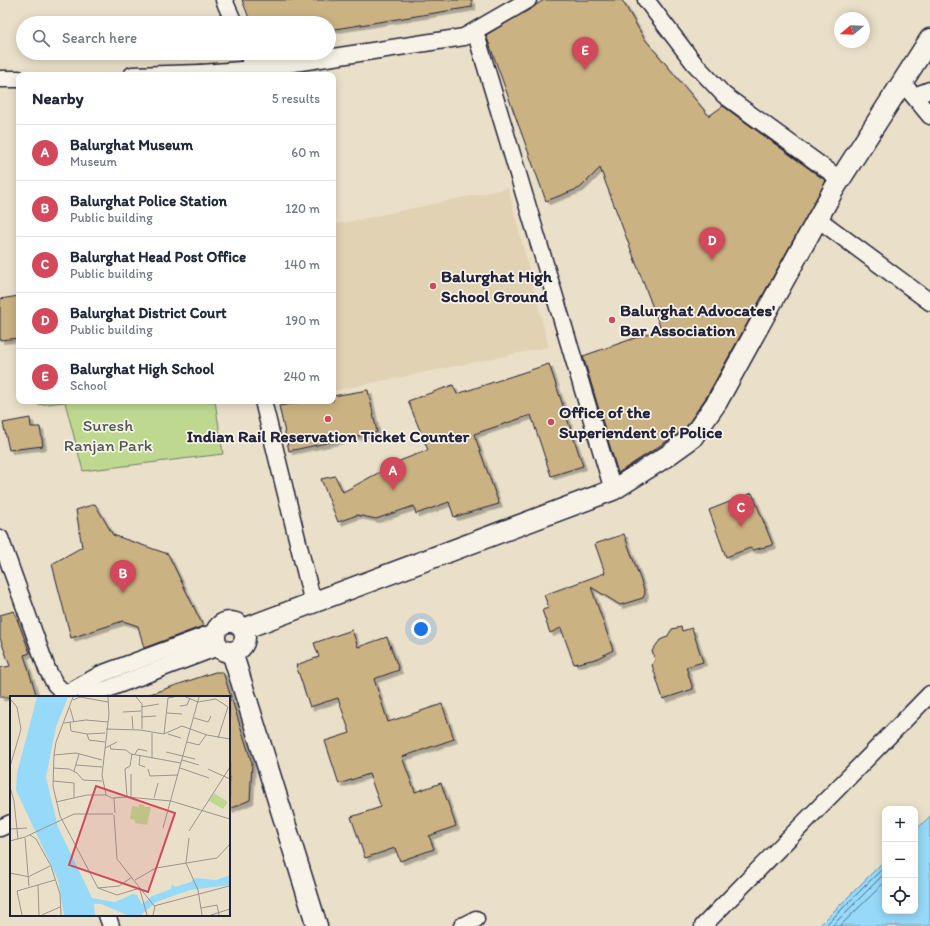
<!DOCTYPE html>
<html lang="en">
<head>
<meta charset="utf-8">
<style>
	body { margin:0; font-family:Itim,sans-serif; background:#f2f2f3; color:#1f2937 }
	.controls { position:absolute; right:12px; bottom:12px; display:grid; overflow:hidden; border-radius:8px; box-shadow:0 2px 10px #0003 }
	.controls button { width:36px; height:36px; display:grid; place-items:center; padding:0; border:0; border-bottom:1px solid #e0e1e3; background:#fff; color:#1f2937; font:20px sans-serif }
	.compass { position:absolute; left:834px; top:12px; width:36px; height:36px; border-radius:50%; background:#fff; box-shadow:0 2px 10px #0003; rotate:251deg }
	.you { position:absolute; left:421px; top:629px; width:14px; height:14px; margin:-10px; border:3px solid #fff; border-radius:50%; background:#1a73e8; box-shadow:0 0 0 6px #1a73e833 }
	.badge { display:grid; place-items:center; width:26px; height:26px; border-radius:50%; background:#d1495b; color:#fff; font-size:13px; font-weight:700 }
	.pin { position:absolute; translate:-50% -33px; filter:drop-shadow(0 1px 2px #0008) }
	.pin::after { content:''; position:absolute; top:21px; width:14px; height:12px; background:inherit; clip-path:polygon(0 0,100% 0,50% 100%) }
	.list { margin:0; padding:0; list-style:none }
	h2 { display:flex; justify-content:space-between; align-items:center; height:52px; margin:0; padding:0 16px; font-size:17px }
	h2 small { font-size:13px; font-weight:400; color:#747a83 }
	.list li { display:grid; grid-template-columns:26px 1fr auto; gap:12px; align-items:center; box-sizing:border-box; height:56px; padding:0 16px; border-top:1px solid #e0e1e3 }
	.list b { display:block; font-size:15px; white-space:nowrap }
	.list p { margin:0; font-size:13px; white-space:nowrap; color:#747a83 }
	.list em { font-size:13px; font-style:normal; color:#747a83 }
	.icon { flex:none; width:22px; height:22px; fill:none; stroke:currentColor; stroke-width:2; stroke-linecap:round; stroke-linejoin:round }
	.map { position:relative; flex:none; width:930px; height:926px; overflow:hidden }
	.search { position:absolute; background:#fff; box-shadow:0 2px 10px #0003; left:16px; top:16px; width:320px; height:44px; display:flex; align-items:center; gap:10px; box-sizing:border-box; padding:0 14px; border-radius:22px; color:#747a83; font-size:15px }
	.panel { position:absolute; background:#fff; box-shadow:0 2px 10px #0003; left:16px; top:72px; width:320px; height:332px; border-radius:8px }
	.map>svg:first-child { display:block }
	.built { fill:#e1d2b4 }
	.green { fill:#bed890; stroke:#707d66 }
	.water { fill:#96d9f8; stroke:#6890ac }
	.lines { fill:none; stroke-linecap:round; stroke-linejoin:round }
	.shore { stroke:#506b87; stroke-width:1 }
	.building { fill:#cbb282; stroke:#22223b; filter:url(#shadow) }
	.minor-casing { stroke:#22223b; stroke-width:19 }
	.major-casing { stroke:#22223b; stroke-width:23 }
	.minor { stroke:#f7f3e8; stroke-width:16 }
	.major { stroke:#f7f3e8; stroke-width:20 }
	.poi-dot { fill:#d1495b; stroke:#f7f3e8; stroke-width:1.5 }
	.labels { text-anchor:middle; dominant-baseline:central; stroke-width:3.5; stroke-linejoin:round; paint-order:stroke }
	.poi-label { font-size:17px; font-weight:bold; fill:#22223b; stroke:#f7f3e8; text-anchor:start }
	.park-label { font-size:17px; fill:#515954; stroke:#f7f3e8 }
	.inset-road { fill:none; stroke:#9a9490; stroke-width:1 }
	.view { fill:#d1495b; fill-opacity:0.15; stroke:#d1495b; stroke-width:2 }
	.inset-edge { fill:none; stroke:#22223b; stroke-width:2 }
</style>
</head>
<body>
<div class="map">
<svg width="930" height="926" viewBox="0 0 930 926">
	<defs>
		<filter id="shadow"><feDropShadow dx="3.5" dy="3.5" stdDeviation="0" flood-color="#0004"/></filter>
	</defs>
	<rect width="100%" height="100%" fill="#eae0c9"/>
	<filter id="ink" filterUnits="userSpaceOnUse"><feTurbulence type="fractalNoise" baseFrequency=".025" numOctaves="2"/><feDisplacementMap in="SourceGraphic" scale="8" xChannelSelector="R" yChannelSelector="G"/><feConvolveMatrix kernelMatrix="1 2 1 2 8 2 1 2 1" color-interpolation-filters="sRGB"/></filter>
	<g filter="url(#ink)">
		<polygon class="built" points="508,188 549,347 333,391 333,225"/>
		<polygon class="green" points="37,401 215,401 223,454 83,471 65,402 38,405"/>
		<polygon class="water" points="930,816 930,926 819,926 885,860 885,911 915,911 915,831"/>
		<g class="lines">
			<g class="shore">
				<polyline points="825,926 885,866"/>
				<polyline points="832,926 885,873"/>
				<polyline points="840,926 885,882"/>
			</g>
		</g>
		<g class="building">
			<polygon points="242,0 472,0 472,7 329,30 329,23 251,23"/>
			<polygon points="544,0 622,0 644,38 709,116 723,106 826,181 707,396 684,430 618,473 583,356 661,329 600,168 580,188 546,201 486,35"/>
			<polygon points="19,296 19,338 0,340 0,299"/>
			<polygon points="549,364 583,466 551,476 531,415 474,434 499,504 454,517 449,502 416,514 414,506 376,519 357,515 338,522 321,479 335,476 343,492 402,460 428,450 408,401 453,385 457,394"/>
			<polygon points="368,390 377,432 289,451 279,406 307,401 333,401 333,396"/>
			<polygon points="30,418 31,427 40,427 43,446 9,450 3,423"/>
			<polygon points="752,493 773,545 753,550 750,548 726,557 709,510"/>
			<polygon points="95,504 113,535 168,554 203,626 144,648 138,626 123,621 71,638 52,564 82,547 76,510"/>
			<polygon points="624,534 642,584 645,593 643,598 620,605 591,587 613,650 596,659 574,664 561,628 550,633 542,610 549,608 544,595 605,573 595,544"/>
			<polygon points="14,611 30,653 24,655 37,697 0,697 0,668 10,666 0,638 0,615"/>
			<polygon points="681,627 682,631 692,628 703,662 686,667 693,689 663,699 652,665 655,660 652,651 660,640 667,637 672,629"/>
			<polygon points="352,630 358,647 387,637 399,670 374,679 388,722 442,704 454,739 402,757 415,792 441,783 456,826 429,836 434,849 400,861 395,848 365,858 351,817 381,807 369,774 339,784 325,741 350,733 338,698 310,707 296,665 319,657 314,643"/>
			<polygon points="215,672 223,672 231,697 147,697 147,695"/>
			<polygon points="229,700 232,700 252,763 250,800 229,809"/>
		</g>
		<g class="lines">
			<g class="minor-casing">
				<g id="minor">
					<polyline points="224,0 234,23"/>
					<polyline points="646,0 694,63 724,95 841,180"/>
					<polyline points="475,31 613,490"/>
					<polyline points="247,53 255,69"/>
					<polyline points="132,75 201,73"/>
					<polyline points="202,75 201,73 255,69 464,37 528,0"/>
					<polyline points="0,79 19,79"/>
					<polyline points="902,82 930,116"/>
					<polyline points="914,96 930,90"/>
					<polyline points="818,219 930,302"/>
					<polyline points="263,401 313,603"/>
					<polyline points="0,538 47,669 55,684 68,697"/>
					<polyline points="66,694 101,674 215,632"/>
					<polyline points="86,697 218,647"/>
					<polyline points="0,828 11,823"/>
					<polyline points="107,915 111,926"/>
					<polyline points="462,926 476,919"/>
					<polyline points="703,926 930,694"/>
				</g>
			</g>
			<g class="major-casing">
				<g id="major">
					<circle cx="230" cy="637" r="15"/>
					<polyline points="243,629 613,490 667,456 692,438 717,402 834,189 930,39"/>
					<polyline points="232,652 317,926"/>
				</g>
			</g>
			<use href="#minor" class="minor"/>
			<use href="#major" class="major"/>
		</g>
	</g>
	<g class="poi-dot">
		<circle cx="433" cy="286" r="4"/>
		<circle cx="612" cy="320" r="4"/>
		<circle cx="328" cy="419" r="4"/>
		<circle cx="551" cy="422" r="4"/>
	</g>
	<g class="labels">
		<g class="poi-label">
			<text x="441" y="276">Balurghat High<tspan x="441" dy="20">School Ground</tspan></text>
			<text x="620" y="310">Balurghat Advocates'<tspan x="620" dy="20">Bar Association</tspan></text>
			<text x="559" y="412">Office of the<tspan x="559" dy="20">Superiendent of Police</tspan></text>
			<text x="328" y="436" text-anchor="middle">Indian Rail Reservation Ticket Counter</text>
		</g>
		<g class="park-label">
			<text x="108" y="425">Suresh<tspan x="108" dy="20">Ranjan Park</tspan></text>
		</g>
	</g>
	<g transform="translate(10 696)">
		<rect width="220" height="220" fill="#eae0c9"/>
		<path d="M204,97L218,106L213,113L199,105ZM129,108L134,109V111H141L137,129L125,127V124L120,123L122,110L129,111Z" fill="#bed890"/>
		<path d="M27,1H58L46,31L36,81L48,131L82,202L105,206L123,198L127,199L132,208L142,200L161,193L162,188L165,191L181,186L185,182L206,184L220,179V189L180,194L146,206L131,219H117L91,208H84L85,219H54L48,184L6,94L7,77Z" fill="#96d9f8"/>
		<path class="inset-road" d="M63,1L46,46L44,59L43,90L50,120L88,192L107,199L130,192M98,1L99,18L92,79L96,99L102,102L117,101L161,105L220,123M126,1L132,8V33M176,1L188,6L206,3L218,11L208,42M63,4L70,1L98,6M170,10L177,9L180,2M131,11L149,8M60,12L64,26M113,16L131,15M157,17L172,18M122,20L123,33M131,21L146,20M184,22L198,26L201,20M60,26L61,35L77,38L79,44L95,46M54,27L76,24L98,26M96,33L130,34L154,38L172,30L197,39L220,43M77,38L95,37M154,38L158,2L164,1M158,38L171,42M177,46L189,49L196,39M100,50L101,53L116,54L121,58L171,67M95,52L107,46M156,56L185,63M125,58L128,53L137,55M44,59L66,57L92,64M130,59L129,69L135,71M142,62V37M172,64L189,69M66,69L92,71M0,71L11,33L7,11L1,4M43,72L59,73L67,77L73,84L92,85M170,72L199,82M138,73L140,80L168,79M198,73L220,83M64,75L69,58M121,78V101M43,85L64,87V102M0,91L4,105L8,143M117,101L115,73L120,70L122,58M104,102L105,117M144,102L148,87M46,106L77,99H96M104,119L107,163L145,211L143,219M153,132L189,1M0,133L17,132M179,135L220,71M20,139L26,143L41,170L50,198L51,219M15,142L19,190M179,142L176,167L188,194L192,219M0,145L15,141L64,118H103M0,177L20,181M20,180L40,170M125,184L146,172L207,162L220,148M28,189L29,219M88,192L109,190L122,181M130,194L137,219M144,210L219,190M191,212L207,209L209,219M12,219L7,195L45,184M32,219L50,211M201,219L220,213"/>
		<path class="view" d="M86,90L165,117L138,196L59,169Z"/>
		<rect width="220" height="220" class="inset-edge"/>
	</g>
</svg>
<div class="controls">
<button>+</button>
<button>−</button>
<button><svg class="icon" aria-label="locate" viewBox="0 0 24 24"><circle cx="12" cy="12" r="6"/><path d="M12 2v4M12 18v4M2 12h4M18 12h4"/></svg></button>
</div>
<svg class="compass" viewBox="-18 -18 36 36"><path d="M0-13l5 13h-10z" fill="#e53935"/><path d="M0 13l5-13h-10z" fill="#747a83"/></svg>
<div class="you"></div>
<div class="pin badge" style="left:393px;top:490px">A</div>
<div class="pin badge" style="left:123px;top:593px">B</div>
<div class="pin badge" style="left:741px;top:527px">C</div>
<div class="pin badge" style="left:712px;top:260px">D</div>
<div class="pin badge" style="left:585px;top:70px">E</div>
<div class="search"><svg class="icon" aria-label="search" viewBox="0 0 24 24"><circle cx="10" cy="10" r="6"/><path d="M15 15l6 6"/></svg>Search here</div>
<section class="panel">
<h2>Nearby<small>5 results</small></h2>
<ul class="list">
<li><span class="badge">A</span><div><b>Balurghat Museum</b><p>Museum</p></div><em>60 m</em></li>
<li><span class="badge">B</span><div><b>Balurghat Police Station</b><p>Public building</p></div><em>120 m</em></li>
<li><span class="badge">C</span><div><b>Balurghat Head Post Office</b><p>Public building</p></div><em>140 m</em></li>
<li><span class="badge">D</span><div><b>Balurghat District Court</b><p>Public building</p></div><em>190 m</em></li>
<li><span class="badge">E</span><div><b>Balurghat High School</b><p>School</p></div><em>240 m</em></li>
</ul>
</section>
</div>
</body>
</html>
